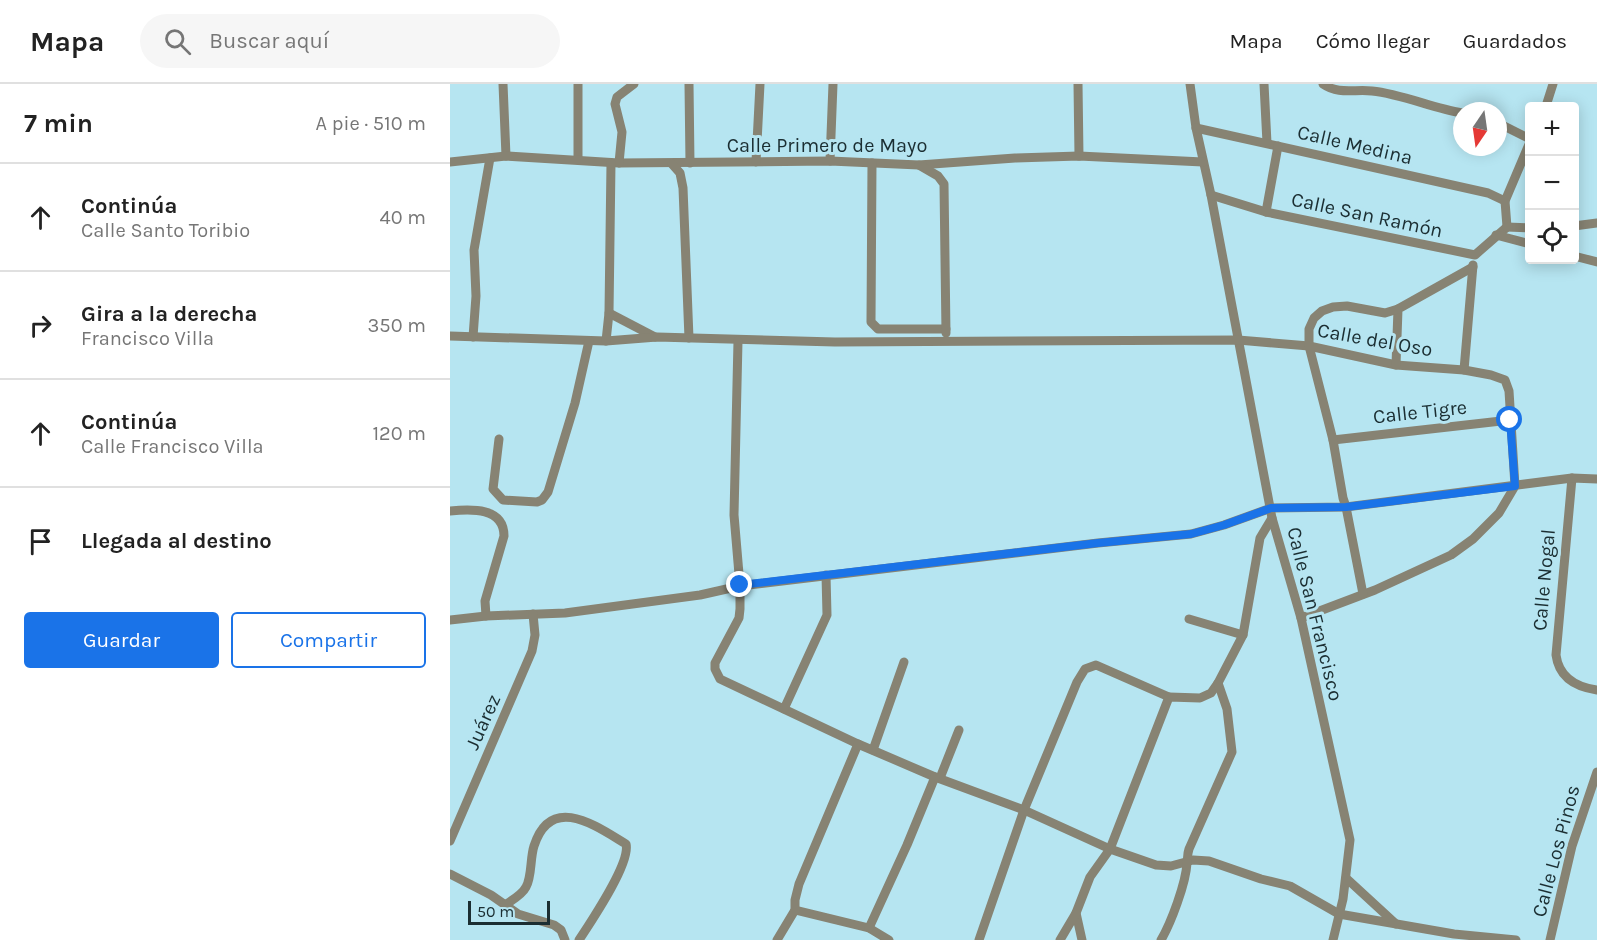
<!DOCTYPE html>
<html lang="es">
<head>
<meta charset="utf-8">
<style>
	body { margin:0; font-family:Karla,sans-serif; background:#f6f6f6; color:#222 }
	.controls { position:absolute; right:18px; top:18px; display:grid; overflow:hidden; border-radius:6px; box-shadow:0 3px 15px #0003 }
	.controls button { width:54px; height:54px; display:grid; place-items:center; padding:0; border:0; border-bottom:2px solid #e0e0e0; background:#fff; color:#222; font:30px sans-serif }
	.compass { position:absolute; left:1003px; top:18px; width:54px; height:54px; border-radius:50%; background:#fff; box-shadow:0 3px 15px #0003; rotate:193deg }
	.scale { position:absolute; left:18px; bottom:15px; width:82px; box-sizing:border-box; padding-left:6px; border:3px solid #1b2e32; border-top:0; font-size:16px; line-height:21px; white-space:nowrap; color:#1b2e32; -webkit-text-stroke:4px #b6e5f1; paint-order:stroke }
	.stop { position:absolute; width:18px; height:18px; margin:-14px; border:4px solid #1a73e8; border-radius:50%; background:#fff }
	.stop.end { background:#1a73e8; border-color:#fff; box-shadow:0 2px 6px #0008 }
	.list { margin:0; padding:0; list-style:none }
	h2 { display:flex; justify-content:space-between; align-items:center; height:78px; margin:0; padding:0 24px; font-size:26px }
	h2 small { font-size:20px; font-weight:400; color:#767676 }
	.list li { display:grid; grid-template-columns:39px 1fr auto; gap:18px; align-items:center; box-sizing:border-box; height:108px; padding:0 24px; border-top:2px solid #e0e0e0 }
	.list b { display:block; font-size:22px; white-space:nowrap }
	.list p { margin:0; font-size:20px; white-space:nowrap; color:#767676 }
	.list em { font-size:20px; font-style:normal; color:#767676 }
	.actions { display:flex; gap:12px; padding:18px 24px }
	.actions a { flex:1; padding:14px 0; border:2px solid #1a73e8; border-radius:6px; text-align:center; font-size:21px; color:#1a73e8 }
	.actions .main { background:#1a73e8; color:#fff }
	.icon { flex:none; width:33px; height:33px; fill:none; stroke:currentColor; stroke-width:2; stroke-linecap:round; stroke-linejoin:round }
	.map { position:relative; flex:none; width:1147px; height:856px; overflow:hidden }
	header { display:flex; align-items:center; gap:36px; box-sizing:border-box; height:84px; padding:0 30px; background:#fff; border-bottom:2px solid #e0e0e0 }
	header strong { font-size:28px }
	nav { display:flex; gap:33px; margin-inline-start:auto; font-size:21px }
	.search { width:420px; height:54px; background:#f6f6f6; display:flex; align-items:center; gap:15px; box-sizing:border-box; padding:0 21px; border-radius:33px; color:#767676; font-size:22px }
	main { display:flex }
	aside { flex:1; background:#fff }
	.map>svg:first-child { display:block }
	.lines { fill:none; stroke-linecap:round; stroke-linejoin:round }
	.street { stroke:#878373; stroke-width:9 }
	.route { stroke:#1a73e8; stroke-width:8 }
	.labels { text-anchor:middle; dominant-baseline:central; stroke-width:6; stroke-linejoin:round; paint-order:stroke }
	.street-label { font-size:20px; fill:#1b2e32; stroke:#b6e5f1 }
</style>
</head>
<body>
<header>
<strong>Mapa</strong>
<div class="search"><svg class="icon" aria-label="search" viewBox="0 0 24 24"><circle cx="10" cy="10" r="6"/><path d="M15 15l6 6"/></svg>Buscar aquí</div>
<nav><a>Mapa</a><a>Cómo llegar</a><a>Guardados</a></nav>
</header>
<main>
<aside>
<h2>7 min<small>A pie · 510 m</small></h2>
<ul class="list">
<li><svg class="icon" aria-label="ahead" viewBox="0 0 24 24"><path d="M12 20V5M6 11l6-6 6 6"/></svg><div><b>Continúa</b><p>Calle Santo Toribio</p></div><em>40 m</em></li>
<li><svg class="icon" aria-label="right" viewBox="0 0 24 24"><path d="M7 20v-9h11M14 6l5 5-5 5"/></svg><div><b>Gira a la derecha</b><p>Francisco Villa</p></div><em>350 m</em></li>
<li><svg class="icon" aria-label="ahead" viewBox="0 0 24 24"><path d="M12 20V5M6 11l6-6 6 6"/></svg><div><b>Continúa</b><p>Calle Francisco Villa</p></div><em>120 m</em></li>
<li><svg class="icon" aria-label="arrive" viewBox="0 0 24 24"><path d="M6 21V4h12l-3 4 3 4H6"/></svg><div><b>Llegada al destino</b></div></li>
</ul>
<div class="actions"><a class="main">Guardar</a><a>Compartir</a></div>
</aside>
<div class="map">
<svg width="1147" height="856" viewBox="0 0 1147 856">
	<rect width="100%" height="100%" fill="#b6e5f1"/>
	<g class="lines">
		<g class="street">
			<polyline points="53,0 56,72"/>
			<polyline points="239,0 240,79"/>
			<polyline points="628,0 629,72"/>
			<polyline points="740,0 746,44 761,111 822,434 851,534 900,756 893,815 883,856"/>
			<polyline points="814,0 817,59"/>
			<path d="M873,0C889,11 904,5 922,7C952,10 982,24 1012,29"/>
			<polyline points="1096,22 1103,0"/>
			<polyline points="1048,39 1080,55"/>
			<polyline points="746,44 1038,109 1055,117"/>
			<polyline points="128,75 128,0"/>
			<polyline points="380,77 383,0"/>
			<polyline points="0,78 56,72 169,79 380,77 469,81 565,74 629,72 753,78"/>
			<polyline points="306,78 310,0"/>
			<polyline points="169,79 172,48 165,20 167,13 184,0"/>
			<polyline points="422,79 421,238 428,245 496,245"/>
			<polyline points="222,80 230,89 233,104 239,254"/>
			<polyline points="469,81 488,92 494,100 496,249"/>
			<polyline points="761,111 816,128 1025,171 1057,143"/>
			<polyline points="816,128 828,62"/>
			<polyline points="1124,142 1147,139"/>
			<polyline points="1057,143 1055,117 1080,58"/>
			<polyline points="1057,143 1080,144"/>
			<polyline points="1046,151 1080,160"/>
			<polyline points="1124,172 1147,178"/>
			<polyline points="159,229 205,253"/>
			<polyline points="0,252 156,257 207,253 385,258 788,256 859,262 946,281 1014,286 1041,291 1055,296 1059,307 1065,402 1049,429 1023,455 1001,471 925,506 851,534"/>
			<polyline points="23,253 26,212 24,166 40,74"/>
			<polyline points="156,257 159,229 161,79"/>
			<polyline points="288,257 284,431 290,502 290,525 289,534 265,579 265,585 270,595 408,660 485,693 574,726 660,765 706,781 721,782 743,776 759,777 811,795 840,802 889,830 1004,850 1066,856"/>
			<polyline points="946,281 948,225 1023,183"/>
			<polyline points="1014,286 1023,181"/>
			<polyline points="49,355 43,405 53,416 87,418 92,416 98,408 125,319 139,257"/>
			<polyline points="883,356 1060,336"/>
			<path d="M1122,394L1106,571C1109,594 1126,603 1147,606"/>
			<path d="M0,427C21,425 54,423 54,452L35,517L36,532"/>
			<polyline points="913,510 896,423 893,414 883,356 859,262 859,245 864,234 872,227 883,223 897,222 935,229 948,225"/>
			<polyline points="739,535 793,551"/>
			<polyline points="0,536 36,532 115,529 250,511 290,502 648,459 741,450 774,441 821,424 896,423 1122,394 1147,395"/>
			<polyline points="334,625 377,531 376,491"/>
			<polyline points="423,666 454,578"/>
			<polyline points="490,694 509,646"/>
			<polyline points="0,757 82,567 85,551 83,530"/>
			<polyline points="0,790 41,811 68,830 104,841 111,846 115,856"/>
			<polyline points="896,794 946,840"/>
			<path d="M55,821C62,816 72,811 76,803C82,793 80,774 84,762C101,709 146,742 176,760C181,779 140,839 129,856"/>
			<polyline points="345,826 419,844 439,856"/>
			<polyline points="626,829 632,856"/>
			<polyline points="419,844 457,761 485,693"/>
			<polyline points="327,856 345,826 345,816 349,800 408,660"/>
			<polyline points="529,856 574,726 627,598 635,585 646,581 719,613"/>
			<polyline points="610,856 626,829 640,793 660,765 719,613 750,614 761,609 768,599 793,551 810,454 822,434"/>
			<path d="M711,856C721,839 736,799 737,779C738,774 737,771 739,765L782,668L777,625L768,599"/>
			<polyline points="1100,856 1122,762 1147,688"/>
		</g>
	</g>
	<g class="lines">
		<polyline class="route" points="290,501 648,459 741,450 774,441 821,424 896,423 1065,402 1060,336"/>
	</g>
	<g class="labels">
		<g class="street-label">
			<text x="377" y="61">Calle Primero de Mayo</text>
			<text transform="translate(905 61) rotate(13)">Calle Medina</text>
			<text transform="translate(917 131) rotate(12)">Calle San Ramón</text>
			<text transform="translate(925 256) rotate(10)">Calle del Oso</text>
			<text transform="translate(970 328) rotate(-6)">Calle Tigre</text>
			<text transform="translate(1094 496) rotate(-85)">Calle Nogal</text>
			<text transform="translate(865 530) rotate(76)">Calle San Francisco</text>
			<text transform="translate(33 638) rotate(-66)">Juárez</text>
			<text transform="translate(1106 767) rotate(-75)">Calle Los Pinos</text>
		</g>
	</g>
</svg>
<div class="controls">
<button>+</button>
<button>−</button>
<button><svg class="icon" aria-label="locate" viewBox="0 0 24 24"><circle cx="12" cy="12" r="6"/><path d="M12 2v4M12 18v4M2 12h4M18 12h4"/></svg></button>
</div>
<svg class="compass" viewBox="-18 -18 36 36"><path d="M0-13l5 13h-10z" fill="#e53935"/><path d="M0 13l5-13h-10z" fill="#767676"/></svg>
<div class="scale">50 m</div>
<div class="stop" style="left:1060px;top:336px"></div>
<div class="stop end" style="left:290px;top:501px"></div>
</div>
</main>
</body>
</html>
